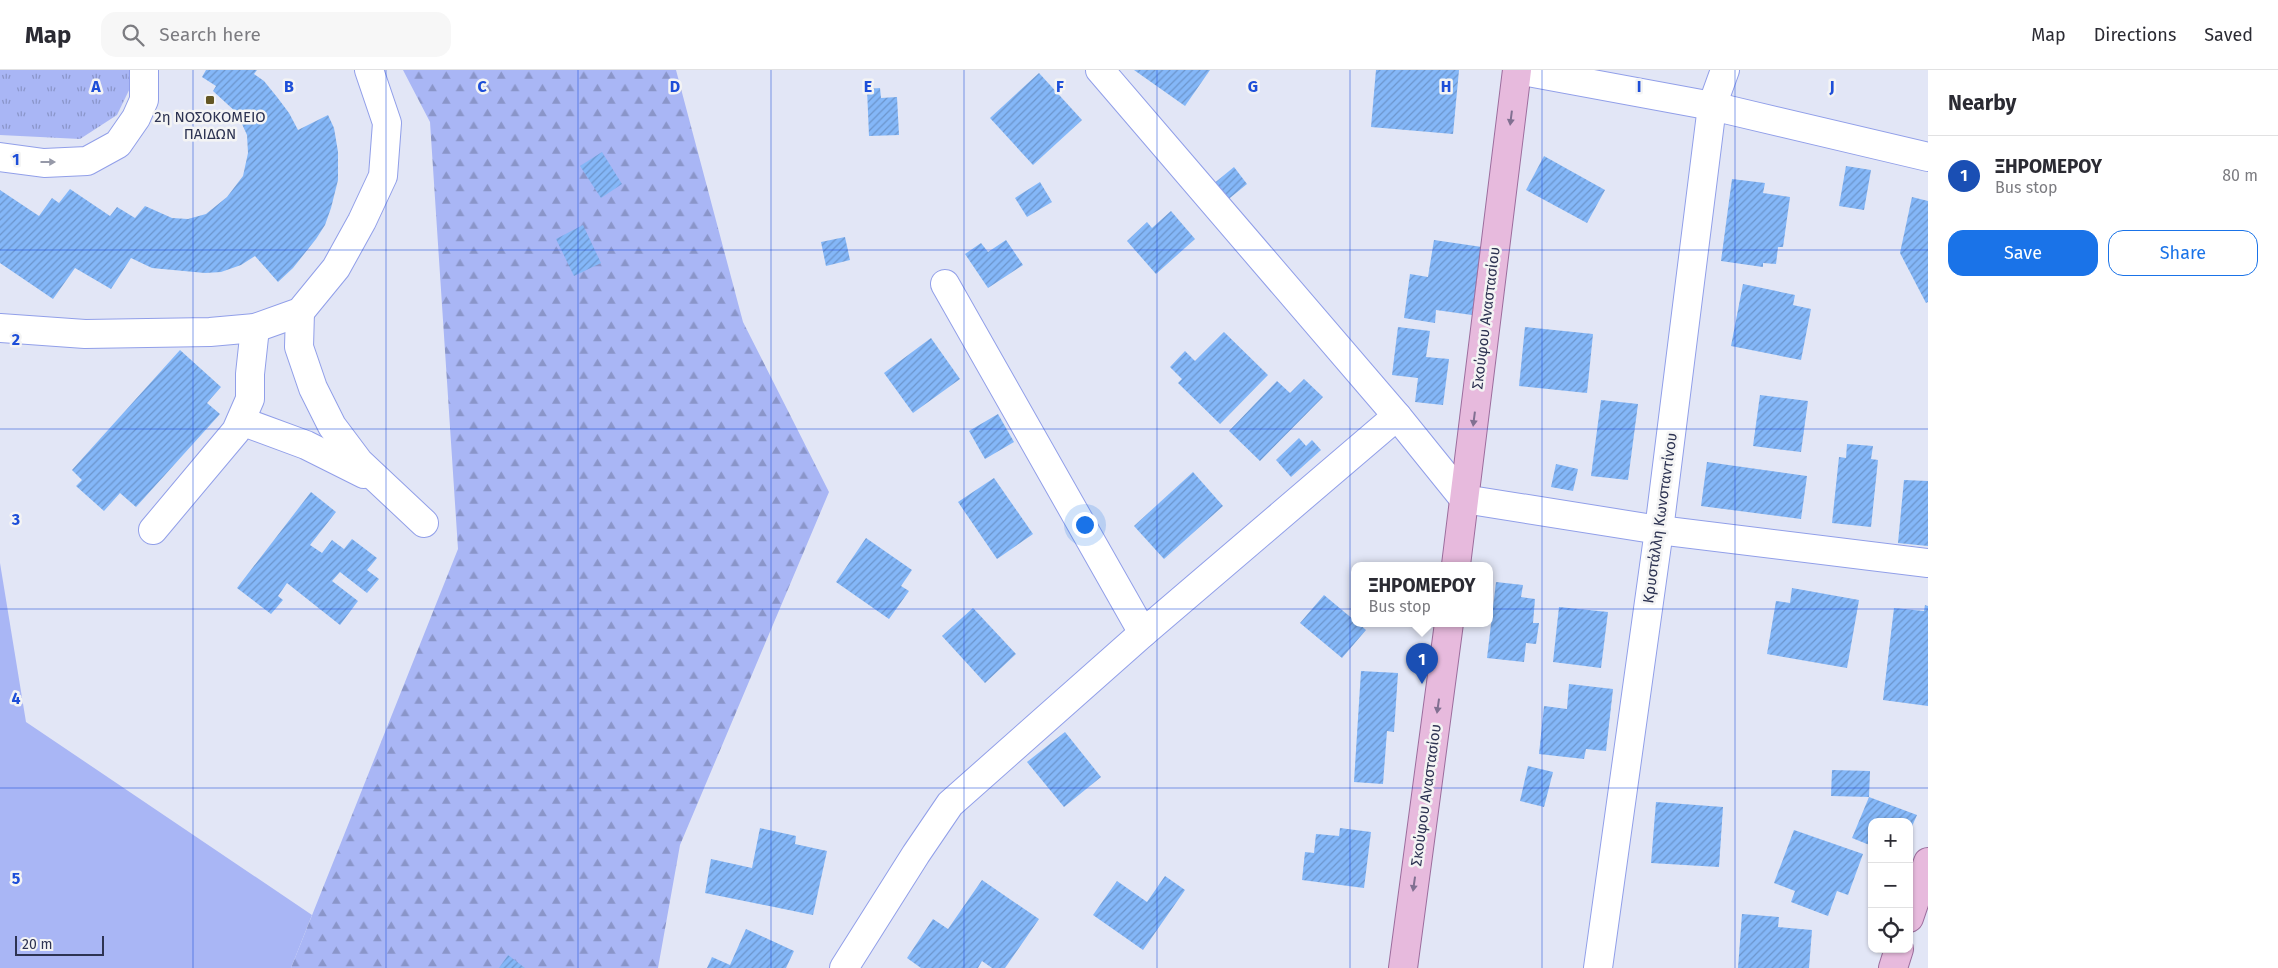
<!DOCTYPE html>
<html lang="en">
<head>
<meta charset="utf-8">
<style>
	body { margin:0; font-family:"Fira Sans",sans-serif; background:#f7f7f7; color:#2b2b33 }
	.controls { position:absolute; right:15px; bottom:15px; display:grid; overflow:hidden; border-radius:10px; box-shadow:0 1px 4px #0004 }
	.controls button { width:45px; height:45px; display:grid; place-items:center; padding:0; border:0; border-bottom:1px solid #e1e1e2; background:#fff; color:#2b2b33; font:25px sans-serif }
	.scale { position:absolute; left:15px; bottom:12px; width:89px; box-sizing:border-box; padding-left:5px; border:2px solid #2d3352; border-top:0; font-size:14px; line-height:18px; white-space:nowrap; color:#2d3352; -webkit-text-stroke:4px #f4f4f4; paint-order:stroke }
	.you { position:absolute; left:1084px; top:454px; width:18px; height:18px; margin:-12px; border:4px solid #fff; border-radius:50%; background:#1a73e8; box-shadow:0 0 0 8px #1a73e833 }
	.badge { display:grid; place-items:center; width:32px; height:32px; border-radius:50%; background:#1a73e8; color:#fff; font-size:16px; font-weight:700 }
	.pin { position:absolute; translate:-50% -41px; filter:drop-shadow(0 1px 2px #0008) }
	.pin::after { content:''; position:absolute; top:26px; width:18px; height:15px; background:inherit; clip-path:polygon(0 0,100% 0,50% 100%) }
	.popup { position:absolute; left:1351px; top:492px; width:142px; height:65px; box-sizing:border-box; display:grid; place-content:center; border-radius:10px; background:#fff; filter:drop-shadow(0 1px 4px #0005); font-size:16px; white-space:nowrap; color:#7c7c81 }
	.popup b { font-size:19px; color:#2b2b33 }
	.popup::after { content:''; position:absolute; left:50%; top:100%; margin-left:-10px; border:10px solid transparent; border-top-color:#fff }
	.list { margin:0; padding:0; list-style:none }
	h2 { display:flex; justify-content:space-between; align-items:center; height:65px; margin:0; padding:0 20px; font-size:21px }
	h2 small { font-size:16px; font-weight:400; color:#7c7c81 }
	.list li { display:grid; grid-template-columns:32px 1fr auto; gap:15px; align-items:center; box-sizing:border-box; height:80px; padding:0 20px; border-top:1px solid #e1e1e2 }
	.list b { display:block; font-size:19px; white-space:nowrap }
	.list p { margin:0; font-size:16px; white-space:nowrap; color:#7c7c81 }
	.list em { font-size:16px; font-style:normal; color:#7c7c81 }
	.actions { display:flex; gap:10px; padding:15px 20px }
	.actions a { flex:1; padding:11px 0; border:1px solid #1a73e8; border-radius:15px; text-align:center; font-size:18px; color:#1a73e8 }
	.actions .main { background:#1a73e8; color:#fff }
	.icon { flex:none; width:28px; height:28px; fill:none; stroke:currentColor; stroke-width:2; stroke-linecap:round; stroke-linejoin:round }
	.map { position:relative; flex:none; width:1928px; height:898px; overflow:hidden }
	header { display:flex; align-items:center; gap:30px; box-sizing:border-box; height:70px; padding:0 25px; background:#fff; border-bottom:1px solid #e1e1e2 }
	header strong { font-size:24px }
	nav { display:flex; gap:28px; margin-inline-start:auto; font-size:18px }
	.search { width:350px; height:45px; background:#f7f7f7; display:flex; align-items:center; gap:12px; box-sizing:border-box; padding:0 18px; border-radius:15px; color:#7c7c81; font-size:19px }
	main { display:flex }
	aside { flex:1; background:#fff }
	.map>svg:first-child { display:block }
	.grass { fill:#a9b6f5 }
	.forest { fill:url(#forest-firs) }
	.park { fill:url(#park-tufts) }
	.building { fill:url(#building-hatch) }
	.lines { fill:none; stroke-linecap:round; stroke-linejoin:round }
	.minor-casing { stroke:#919fe9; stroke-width:30 }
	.major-casing { stroke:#9c6d9d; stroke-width:30 }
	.minor { stroke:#fff; stroke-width:28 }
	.major { stroke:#e7badd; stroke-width:28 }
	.oneway { fill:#817091 }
	.oneway2 { fill:#9699a8 }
	.grid { fill:none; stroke:#1d4ed8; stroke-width:1; stroke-opacity:0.55 }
	.poi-dot { fill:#635623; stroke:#f4f4f4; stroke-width:2 }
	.labels { text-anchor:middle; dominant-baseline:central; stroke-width:5; stroke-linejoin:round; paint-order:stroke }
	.poi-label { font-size:15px; fill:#2d3352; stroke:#f4f4f4 }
	.street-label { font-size:15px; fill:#2d3352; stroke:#f4f4f4 }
	.grid-label { font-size:16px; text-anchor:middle; font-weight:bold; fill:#1d4ed8; stroke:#f4f4f4; stroke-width:5; stroke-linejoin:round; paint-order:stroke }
</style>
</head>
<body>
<header>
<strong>Map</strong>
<div class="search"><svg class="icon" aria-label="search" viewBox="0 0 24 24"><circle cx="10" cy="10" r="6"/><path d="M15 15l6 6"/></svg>Search here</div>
<nav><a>Map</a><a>Directions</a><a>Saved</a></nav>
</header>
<main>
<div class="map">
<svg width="1928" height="898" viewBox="0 0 1928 898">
	<defs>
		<pattern id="forest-firs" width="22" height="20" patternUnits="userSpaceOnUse" patternTransform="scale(1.25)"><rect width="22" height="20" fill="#a9b6f5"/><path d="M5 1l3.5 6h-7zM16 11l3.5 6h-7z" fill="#8a95c9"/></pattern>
		<pattern id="park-tufts" width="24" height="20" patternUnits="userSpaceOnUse" patternTransform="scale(1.25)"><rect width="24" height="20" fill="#a9b6f5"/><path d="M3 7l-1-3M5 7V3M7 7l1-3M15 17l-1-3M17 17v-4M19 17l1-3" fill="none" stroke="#8a95c9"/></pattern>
		<pattern id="building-hatch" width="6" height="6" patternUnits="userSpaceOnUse" patternTransform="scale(1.25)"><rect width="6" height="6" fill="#84b7f8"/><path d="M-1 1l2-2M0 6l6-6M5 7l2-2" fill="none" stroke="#6c95cb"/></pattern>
	</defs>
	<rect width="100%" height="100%" fill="#e2e6f6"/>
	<polygon class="grass" points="0,493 26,652 312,845 291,898 0,898"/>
	<polygon class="forest" points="403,0 676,0 743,252 829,422 680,775 658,898 291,898 458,479 430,52"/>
	<polygon class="park" points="0,0 131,0 132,14 117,45 80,69 0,65"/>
	<g class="building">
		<polygon points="206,0 257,0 254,4 264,11 277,27 289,43 298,60 328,45 334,58 338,82 338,110 331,138 325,155 316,169 293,198 278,212 255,186 241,195 221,202 205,203 152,198 131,188 111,219 75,198 53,229 0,193 0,120 39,146 52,128 59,133 70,119 110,146 117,137 135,148 145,136 172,148 188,149 206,144 227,127 243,106 248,83 247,65 237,43 213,21 216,16 202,7"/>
		<polygon points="1134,0 1210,0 1185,36"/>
		<polygon points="1376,0 1459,0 1453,64 1371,57"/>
		<polygon points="1039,3 1082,50 1033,95 990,48"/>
		<polygon points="880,18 881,28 897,27 899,65 869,66 867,19"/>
		<polygon points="602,82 622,114 601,128 580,96"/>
		<polygon points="1544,86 1605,120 1587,153 1526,120"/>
		<polygon points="1846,96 1871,100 1864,140 1839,136"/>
		<polygon points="1234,97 1247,114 1225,132 1212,115"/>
		<polygon points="1732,109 1765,113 1763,123 1790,127 1783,177 1778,177 1776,194 1763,193 1763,197 1721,191"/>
		<polygon points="1040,112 1052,132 1027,147 1015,128"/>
		<polygon points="1912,127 1928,131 1928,232 1926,233 1900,183"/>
		<polygon points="1171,141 1195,169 1156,204 1127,171 1147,152 1152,158"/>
		<polygon points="583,155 601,193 574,206 556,169"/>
		<polygon points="845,167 850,190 826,196 821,172"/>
		<polygon points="1006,170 1023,195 988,218 965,184 981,173 988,182"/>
		<polygon points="1434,170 1482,177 1472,245 1436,240 1435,253 1404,248 1410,204 1428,207"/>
		<polygon points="1743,214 1795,225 1793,235 1811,239 1801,290 1731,276"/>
		<polygon points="1398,257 1430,261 1426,287 1449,289 1443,335 1415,332 1418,308 1392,305"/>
		<polygon points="1525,257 1593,264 1587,323 1519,316"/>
		<polygon points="1224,262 1268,305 1220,354 1178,313 1182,309 1170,297 1185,281 1195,291"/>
		<polygon points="931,268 960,309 913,343 884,303"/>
		<polygon points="180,280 221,317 207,333 220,344 136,437 120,423 104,441 76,416 82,410 72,400"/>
		<polygon points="1304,309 1323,327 1260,391 1229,361 1277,311 1290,323"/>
		<polygon points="1760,325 1808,331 1801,382 1753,376"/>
		<polygon points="1601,330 1638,334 1628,410 1591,406"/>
		<polygon points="998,344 1014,372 985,389 969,361"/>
		<polygon points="1299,368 1306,376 1312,370 1321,380 1291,407 1276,390"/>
		<polygon points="1847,374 1873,376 1871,389 1878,390 1871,457 1832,453 1839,387 1846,388"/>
		<polygon points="1707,392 1807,406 1801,449 1701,436"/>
		<polygon points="1556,394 1578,399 1573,421 1551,417"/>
		<polygon points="1193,402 1223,436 1164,489 1134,456"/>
		<polygon points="994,408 1033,464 997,489 958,432"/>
		<polygon points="1904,410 1928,411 1928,476 1898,473"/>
		<polygon points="311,422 336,442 310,475 322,483 332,470 344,479 352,469 377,488 367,500 379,509 367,523 340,502 332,511 358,531 340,555 287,513 278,526 283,530 271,544 237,518"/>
		<polygon points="866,468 912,500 901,516 909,521 889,549 836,512"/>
		<polygon points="1496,512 1523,515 1521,527 1535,529 1533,553 1539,553 1536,574 1526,573 1524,592 1487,588"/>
		<polygon points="1792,518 1859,530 1847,598 1767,584 1776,531 1790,533"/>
		<polygon points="1324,525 1354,550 1354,553 1358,553 1366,560 1342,588 1300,553"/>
		<polygon points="1925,535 1928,536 1928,636 1883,630 1894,538 1924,541"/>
		<polygon points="1559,537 1608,542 1601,598 1553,592"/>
		<polygon points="973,538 1016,584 985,613 942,566"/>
		<polygon points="1361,601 1398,603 1394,662 1387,661 1383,714 1354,712"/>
		<polygon points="1569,614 1613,619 1606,681 1586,679 1584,689 1539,684 1544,636 1567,639"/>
		<polygon points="1065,662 1101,707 1064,737 1027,692"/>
		<polygon points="1528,696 1553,702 1544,737 1520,731"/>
		<polygon points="1832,700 1870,701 1869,727 1831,726"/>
		<polygon points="1869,727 1917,745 1909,763 1909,752 1872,752 1872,776 1852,768"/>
		<polygon points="1656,732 1723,737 1719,797 1651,793"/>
		<polygon points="760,758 796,766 795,774 827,781 813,845 705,823 711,789 752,798"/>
		<polygon points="1340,758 1371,762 1364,818 1302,810 1305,782 1314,783 1316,764 1339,766"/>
		<polygon points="1794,760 1863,784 1848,825 1837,821 1828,846 1791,832 1795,821 1774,813"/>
		<polygon points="1165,806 1185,820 1143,880 1093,845 1117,811 1147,832"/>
		<polygon points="982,810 1039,849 1005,898 992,898 982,891 978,898 921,898 907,888 933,849 948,859"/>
		<polygon points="1742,844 1779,847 1778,857 1812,860 1809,898 1738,898"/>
		<polygon points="746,859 794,881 786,898 707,898 712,887 730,895"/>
		<polygon points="508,885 525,898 499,898"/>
	</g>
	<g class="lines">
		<g class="minor-casing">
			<g id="minor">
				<polyline points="1100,0 1397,346 1464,429 1659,460 1928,493"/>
				<polyline points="1517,0 1712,36 1928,87"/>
				<polyline points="0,87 44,93 87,91 118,74 136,48 144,30 144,0"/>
				<polyline points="945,214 1143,563"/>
				<polyline points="300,242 299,277 313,318 332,356 359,392 424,453"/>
				<polyline points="0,258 85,264 210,262 255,258 300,242 336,198 362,151 383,106 387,53 369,0"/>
				<polyline points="241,351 306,375 364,404"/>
				<polyline points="153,460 236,361 250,329 250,304 255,258"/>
				<polyline points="844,898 916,784 950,734 1143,563 1397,346"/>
				<polyline points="1598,898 1659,460 1712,36 1725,0"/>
			</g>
		</g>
		<g class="major-casing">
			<g id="major">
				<polyline points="1456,495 1517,0"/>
				<polyline points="1909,848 1928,792"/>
				<polyline points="1403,898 1449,553"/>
				<polyline points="1893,898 1899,879"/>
			</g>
		</g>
		<use href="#minor" class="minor"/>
		<use href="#major" class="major"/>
	</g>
	<defs><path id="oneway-solid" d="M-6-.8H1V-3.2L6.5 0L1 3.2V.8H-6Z" transform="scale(1.25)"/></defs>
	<g class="oneway">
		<use href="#oneway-solid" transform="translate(1511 48) rotate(97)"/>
		<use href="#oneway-solid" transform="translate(1474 349) rotate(97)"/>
		<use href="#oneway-solid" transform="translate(1438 636) rotate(98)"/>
		<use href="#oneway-solid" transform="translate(1414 814) rotate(98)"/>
	</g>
	<use class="oneway2" href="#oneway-solid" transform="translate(48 92)"/>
	<path class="grid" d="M193,0V898M386,0V898M578,0V898M771,0V898M964,0V898M1157,0V898M1350,0V898M1542,0V898M1735,0V898M0,180H1928M0,359H1928M0,539H1928M0,718H1928"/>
	<rect class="poi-dot" x="205" y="25" width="10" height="10" rx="2.5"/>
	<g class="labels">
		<g class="poi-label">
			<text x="210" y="47">2η ΝΟΣΟΚΟΜΕΙΟ<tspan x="210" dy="17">ΠΑΙΔΩΝ</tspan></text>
		</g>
		<g class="street-label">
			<text transform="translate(1486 248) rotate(-83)">Σκούφου Αναστασίου</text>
			<text transform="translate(1660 448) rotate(-82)">Κρυστάλλη Κωνσταντίνου</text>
			<text transform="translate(1426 725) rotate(-82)">Σκούφου Αναστασίου</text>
		</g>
	</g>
	<g class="grid-label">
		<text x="96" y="22">A</text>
		<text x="289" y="22">B</text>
		<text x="482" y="22">C</text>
		<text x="675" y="22">D</text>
		<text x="868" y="22">E</text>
		<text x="1060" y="22">F</text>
		<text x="1253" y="22">G</text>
		<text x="1446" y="22">H</text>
		<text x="1639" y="22">I</text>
		<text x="1832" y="22">J</text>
		<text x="16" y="95">1</text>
		<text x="16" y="275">2</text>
		<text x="16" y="455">3</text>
		<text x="16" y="634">4</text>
		<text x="16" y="814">5</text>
	</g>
</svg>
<div class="controls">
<button>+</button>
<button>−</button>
<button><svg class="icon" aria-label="locate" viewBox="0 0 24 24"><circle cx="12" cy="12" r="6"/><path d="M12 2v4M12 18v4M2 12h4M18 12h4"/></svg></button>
</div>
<div class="scale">20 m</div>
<div class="you"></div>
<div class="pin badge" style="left:1422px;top:614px;background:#1a4fb4">1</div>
<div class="popup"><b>ΞΗΡΟΜΕΡΟΥ</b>Bus stop</div>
</div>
<aside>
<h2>Nearby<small></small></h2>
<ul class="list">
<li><span class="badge" style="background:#1a4fb4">1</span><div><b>ΞΗΡΟΜΕΡΟΥ</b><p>Bus stop</p></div><em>80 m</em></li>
</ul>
<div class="actions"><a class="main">Save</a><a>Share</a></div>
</aside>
</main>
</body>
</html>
